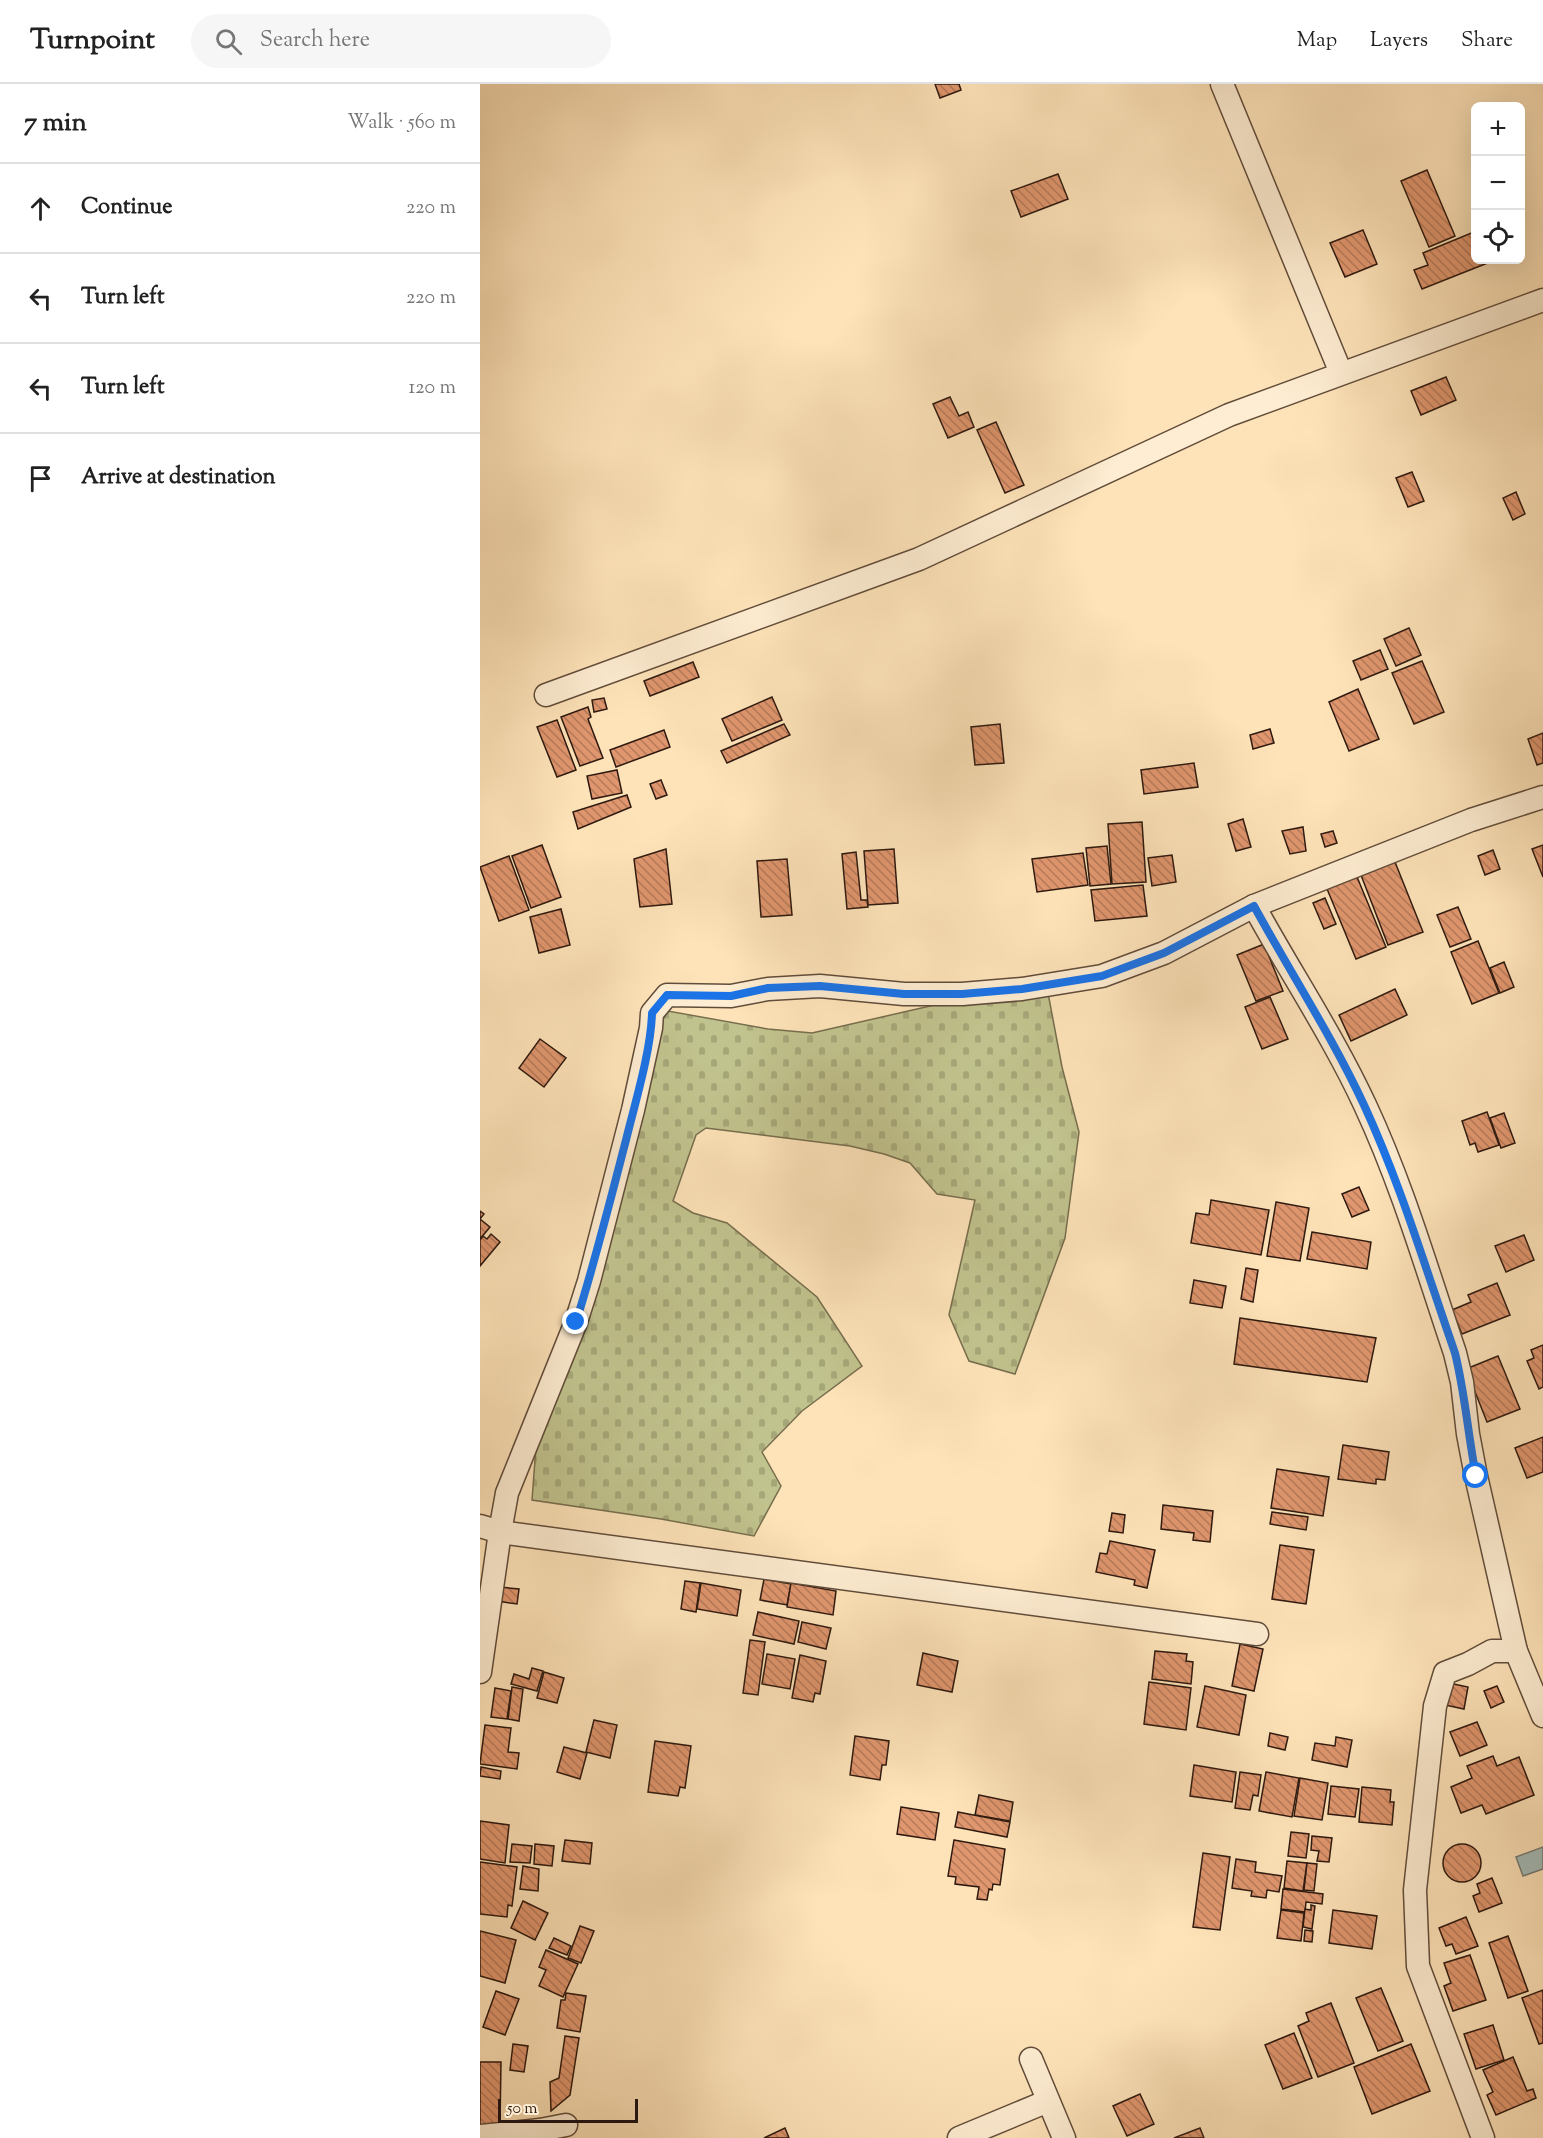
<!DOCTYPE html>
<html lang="en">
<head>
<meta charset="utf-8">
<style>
	body { margin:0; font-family:"Sorts Mill Goudy",serif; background:#f6f6f6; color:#222 }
	.controls { position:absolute; right:18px; top:18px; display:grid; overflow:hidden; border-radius:9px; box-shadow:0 6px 24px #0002 }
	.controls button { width:54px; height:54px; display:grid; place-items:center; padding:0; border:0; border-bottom:2px solid #e0e0e0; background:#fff; color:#222; font:30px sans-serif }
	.scale { position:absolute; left:18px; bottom:15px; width:140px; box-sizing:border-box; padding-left:6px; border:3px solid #2d190f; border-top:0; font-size:16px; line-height:21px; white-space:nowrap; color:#2d190f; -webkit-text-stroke:4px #feedd2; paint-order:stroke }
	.stop { position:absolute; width:18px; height:18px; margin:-14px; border:4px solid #1a73e8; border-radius:50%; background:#fff }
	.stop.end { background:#1a73e8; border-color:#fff; box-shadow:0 2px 6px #0008 }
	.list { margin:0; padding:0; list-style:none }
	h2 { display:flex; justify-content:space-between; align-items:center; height:78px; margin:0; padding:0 24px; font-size:26px }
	h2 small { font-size:20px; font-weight:400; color:#767676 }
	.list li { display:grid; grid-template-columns:39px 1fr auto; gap:18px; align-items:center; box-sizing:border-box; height:90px; padding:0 24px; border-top:2px solid #e0e0e0 }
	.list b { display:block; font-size:22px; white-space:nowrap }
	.list em { font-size:20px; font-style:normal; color:#767676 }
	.icon { flex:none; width:33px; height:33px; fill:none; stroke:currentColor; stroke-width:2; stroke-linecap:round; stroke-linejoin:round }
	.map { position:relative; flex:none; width:1063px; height:2054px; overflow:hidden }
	header { display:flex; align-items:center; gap:36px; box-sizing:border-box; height:84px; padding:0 30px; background:#fff; border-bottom:2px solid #e0e0e0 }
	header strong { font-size:28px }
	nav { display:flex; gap:33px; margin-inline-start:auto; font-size:21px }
	.search { width:420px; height:54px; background:#f6f6f6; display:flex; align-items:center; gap:15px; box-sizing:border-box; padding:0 21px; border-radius:33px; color:#767676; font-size:22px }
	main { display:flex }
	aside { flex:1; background:#fff }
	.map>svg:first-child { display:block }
	.cemetery { fill:url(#cemetery-stones); stroke:#776e4e; stroke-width:1.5 }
	.water { fill:#a4bcb9; stroke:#747b75; stroke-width:1.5 }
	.building { fill:url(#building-back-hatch); stroke:#2d190f; stroke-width:1.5 }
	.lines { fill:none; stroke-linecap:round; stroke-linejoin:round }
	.minor-casing { stroke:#614c3a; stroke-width:25 }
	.minor { stroke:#feedd2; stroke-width:22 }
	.route { stroke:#1a73e8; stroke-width:8 }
</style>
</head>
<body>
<header>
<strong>Turnpoint</strong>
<div class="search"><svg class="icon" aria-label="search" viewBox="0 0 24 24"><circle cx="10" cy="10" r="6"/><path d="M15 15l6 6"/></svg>Search here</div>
<nav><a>Map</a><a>Layers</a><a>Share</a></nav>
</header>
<main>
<aside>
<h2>7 min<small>Walk · 560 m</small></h2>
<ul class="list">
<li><svg class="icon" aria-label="ahead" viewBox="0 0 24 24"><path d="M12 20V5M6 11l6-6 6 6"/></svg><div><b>Continue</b></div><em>220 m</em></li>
<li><svg class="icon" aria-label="left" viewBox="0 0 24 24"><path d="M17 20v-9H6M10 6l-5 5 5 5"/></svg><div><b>Turn left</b></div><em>220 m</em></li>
<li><svg class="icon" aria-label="left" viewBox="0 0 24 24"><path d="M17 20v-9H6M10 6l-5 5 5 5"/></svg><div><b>Turn left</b></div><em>120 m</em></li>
<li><svg class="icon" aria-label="arrive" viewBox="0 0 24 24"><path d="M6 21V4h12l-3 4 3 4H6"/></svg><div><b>Arrive at destination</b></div></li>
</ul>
</aside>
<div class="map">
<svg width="1063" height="2054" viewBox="0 0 1063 2054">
	<defs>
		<pattern id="cemetery-stones" width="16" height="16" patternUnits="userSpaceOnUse" patternTransform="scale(1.5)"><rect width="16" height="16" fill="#c1c38e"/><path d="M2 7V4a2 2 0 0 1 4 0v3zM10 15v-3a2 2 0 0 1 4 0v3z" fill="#a6a779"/></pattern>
		<pattern id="building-back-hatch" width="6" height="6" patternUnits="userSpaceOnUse" patternTransform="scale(1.5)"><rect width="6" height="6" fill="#e0966e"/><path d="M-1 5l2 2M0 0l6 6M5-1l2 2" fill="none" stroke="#b67a59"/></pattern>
	</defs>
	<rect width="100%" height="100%" fill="#fee3b9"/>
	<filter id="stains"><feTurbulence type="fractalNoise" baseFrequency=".00333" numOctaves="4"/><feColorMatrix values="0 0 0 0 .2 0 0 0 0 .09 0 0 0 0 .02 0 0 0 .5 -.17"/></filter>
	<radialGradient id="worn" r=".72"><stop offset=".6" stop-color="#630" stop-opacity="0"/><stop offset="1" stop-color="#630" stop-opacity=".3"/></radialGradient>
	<polygon class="cemetery" points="568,909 582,983 599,1048 585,1154 535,1290 489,1277 469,1231 495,1116 457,1110 430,1079 404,1070 370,1062 226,1044 216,1051 193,1117 213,1129 247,1139 337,1213 382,1282 322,1327 282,1368 301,1402 274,1452 181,1435 52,1416 56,1363 179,942 188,927 288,945 332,949 485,914"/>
	<polygon class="water" points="1063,1763 1063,1785 1043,1792 1036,1773"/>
	<g class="building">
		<polygon points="455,0 479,0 481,6 460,14"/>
		<polygon points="947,86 975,152 949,163 921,97"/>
		<polygon points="578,90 588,115 541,133 531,107"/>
		<polygon points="883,146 897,180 865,193 850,159"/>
		<polygon points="996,147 996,176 1009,176 1010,178 942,205 934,186 948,181 943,169"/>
		<polygon points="966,293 976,316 941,331 931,307"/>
		<polygon points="470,313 479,332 488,328 494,343 468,354 453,320"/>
		<polygon points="516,338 544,401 525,409 497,346"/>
		<polygon points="932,388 944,417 928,423 916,394"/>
		<polygon points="1036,408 1045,430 1033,436 1023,414"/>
		<polygon points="929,544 941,571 916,582 904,555"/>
		<polygon points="900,566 908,585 881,596 873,577"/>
		<polygon points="942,577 964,628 934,640 912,589"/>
		<polygon points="213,578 219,593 170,612 164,597"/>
		<polygon points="878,605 899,655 869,667 849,618"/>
		<polygon points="292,613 302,636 252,657 242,635"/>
		<polygon points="124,614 127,625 114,628 112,616"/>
		<polygon points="108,623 111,633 108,635 123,674 100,682 81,633"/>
		<polygon points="77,636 96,686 77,693 57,643"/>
		<polygon points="304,640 310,651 247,679 241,667"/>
		<polygon points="520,640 524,679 495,681 491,643"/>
		<polygon points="790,645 794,659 773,665 770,651"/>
		<polygon points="184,646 190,663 136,683 130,666"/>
		<polygon points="1063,649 1063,679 1057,681 1048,655"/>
		<polygon points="714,679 718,703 664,710 661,686"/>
		<polygon points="137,686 142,709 112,715 107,692"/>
		<polygon points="181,696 187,711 176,715 170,700"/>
		<polygon points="147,711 151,723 98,745 93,728"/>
		<polygon points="763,735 771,763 756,767 748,740"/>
		<polygon points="662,738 666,798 632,800 628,740"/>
		<polygon points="823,743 826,767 810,770 802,747"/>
		<polygon points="853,747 857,759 845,763 841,750"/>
		<polygon points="62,761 81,813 51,824 32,772"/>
		<polygon points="1063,761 1063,793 1052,765"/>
		<polygon points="627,762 631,800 610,802 606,764"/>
		<polygon points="186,765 192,820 160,823 154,775"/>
		<polygon points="414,765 418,819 388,821 384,767"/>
		<polygon points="1013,766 1020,785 1005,791 998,772"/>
		<polygon points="376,768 381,816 387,816 388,823 367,825 362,770"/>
		<polygon points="603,769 608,801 557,808 552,775"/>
		<polygon points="692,771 696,798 672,802 668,774"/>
		<polygon points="29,772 49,826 19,837 0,783"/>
		<polygon points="913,773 943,848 908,861 879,786"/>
		<polygon points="307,775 312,831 281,833 277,777"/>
		<polygon points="875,788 906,863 876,875 845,800"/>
		<polygon points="663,801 667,832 615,837 611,806"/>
		<polygon points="845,814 856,840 844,845 833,819"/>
		<polygon points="978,823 991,855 970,863 957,831"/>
		<polygon points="81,825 90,861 59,869 50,833"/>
		<polygon points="998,857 1019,909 992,920 971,868"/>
		<polygon points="784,860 803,907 776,917 757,871"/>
		<polygon points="1024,878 1034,903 1020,909 1010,884"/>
		<polygon points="915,905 927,931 871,957 859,931"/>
		<polygon points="790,913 808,955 782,965 765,923"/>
		<polygon points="60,955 86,974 64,1003 39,984"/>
		<polygon points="1007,1028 1019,1061 998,1068 995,1059 990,1061 982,1037"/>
		<polygon points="1024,1029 1035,1059 1021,1064 1010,1034"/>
		<polygon points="879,1103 889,1126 872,1133 862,1110"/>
		<polygon points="731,1116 789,1126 781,1171 711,1159 716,1129 729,1131"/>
		<polygon points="796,1118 829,1124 820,1177 787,1172"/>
		<polygon points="0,1127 4,1130 0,1135 10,1143 0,1155"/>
		<polygon points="832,1148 891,1158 887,1185 827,1175"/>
		<polygon points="11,1150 20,1158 0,1182 0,1156 3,1152 7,1155"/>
		<polygon points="1044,1151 1054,1176 1026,1188 1015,1162"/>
		<polygon points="766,1184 778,1186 773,1218 761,1215"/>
		<polygon points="714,1196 746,1202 742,1224 710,1219"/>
		<polygon points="1017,1199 1030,1231 982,1250 972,1226 991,1218 988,1211"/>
		<polygon points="760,1234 896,1254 887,1298 754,1280"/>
		<polygon points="1063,1261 1063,1303 1059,1305 1047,1277 1054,1274 1051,1266"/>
		<polygon points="1018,1272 1040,1325 1007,1338 986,1285"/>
		<polygon points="1063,1353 1063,1388 1047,1394 1035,1364"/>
		<polygon points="863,1361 909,1368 905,1396 896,1395 896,1400 858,1395"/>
		<polygon points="797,1385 849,1393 843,1432 791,1424"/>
		<polygon points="683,1421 733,1427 730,1458 713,1456 714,1449 681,1445"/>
		<polygon points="792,1428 828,1433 826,1446 790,1440"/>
		<polygon points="632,1429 645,1431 643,1449 629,1447"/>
		<polygon points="630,1457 675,1466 667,1504 654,1501 655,1496 616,1488 620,1469 627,1470"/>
		<polygon points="800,1461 834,1466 826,1520 792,1515"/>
		<polygon points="284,1495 311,1500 307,1521 280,1516"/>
		<polygon points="205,1497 220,1499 216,1528 201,1525"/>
		<polygon points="221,1499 261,1506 257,1532 217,1525"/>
		<polygon points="311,1499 356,1507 353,1531 307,1523"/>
		<polygon points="19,1503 39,1505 37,1520 17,1517"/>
		<polygon points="278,1528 319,1537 314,1560 273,1551"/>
		<polygon points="322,1538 351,1544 346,1565 318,1558"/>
		<polygon points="270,1556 285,1558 278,1611 263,1609"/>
		<polygon points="760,1560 783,1565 774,1607 752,1602"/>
		<polygon points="675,1567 707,1570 706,1577 713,1578 711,1600 672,1595"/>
		<polygon points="443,1569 478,1577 472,1608 437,1601"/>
		<polygon points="287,1570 315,1575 310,1605 282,1600"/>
		<polygon points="320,1571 346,1577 340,1610 335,1609 333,1618 312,1614"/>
		<polygon points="52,1584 63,1587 57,1607 31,1600 34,1590 49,1595"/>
		<polygon points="64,1588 84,1594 77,1619 57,1614"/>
		<polygon points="669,1598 711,1604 706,1646 664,1640"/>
		<polygon points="969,1599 988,1603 984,1625 965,1621"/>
		<polygon points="725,1602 766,1611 759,1651 717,1643"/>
		<polygon points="1017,1602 1024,1618 1011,1624 1004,1607"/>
		<polygon points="32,1603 43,1605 39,1637 28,1635"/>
		<polygon points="15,1604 31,1607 27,1635 11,1633"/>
		<polygon points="114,1636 137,1641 130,1674 106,1668"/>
		<polygon points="997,1638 1007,1661 980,1672 970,1648"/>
		<polygon points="5,1641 31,1644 28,1668 39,1669 37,1685 0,1680"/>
		<polygon points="790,1649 808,1653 805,1666 788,1662"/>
		<polygon points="375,1652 409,1657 406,1681 402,1681 400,1696 370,1691"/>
		<polygon points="856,1653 872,1656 867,1683 832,1676 835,1659 855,1662"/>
		<polygon points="175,1657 211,1662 205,1704 200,1703 198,1712 168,1708"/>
		<polygon points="84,1663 107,1669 100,1695 77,1688"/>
		<polygon points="1013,1672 1017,1682 1039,1673 1054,1711 1006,1730 1002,1721 981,1729 971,1703 992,1694 987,1682"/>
		<polygon points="714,1681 756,1688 752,1718 710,1712"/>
		<polygon points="1,1683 21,1687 20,1695 0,1692"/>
		<polygon points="760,1688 781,1691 778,1712 773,1711 770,1726 755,1724"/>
		<polygon points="786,1688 819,1694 812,1733 779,1727"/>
		<polygon points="820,1694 848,1699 842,1736 814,1732"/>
		<polygon points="851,1702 879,1705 875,1733 848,1730"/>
		<polygon points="882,1703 911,1706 910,1718 914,1718 912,1741 879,1738"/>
		<polygon points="499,1711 533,1718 530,1737 495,1731"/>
		<polygon points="421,1723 459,1729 455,1756 417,1750"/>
		<polygon points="478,1728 530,1738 527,1753 475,1743"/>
		<polygon points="0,1737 29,1741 25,1779 0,1775"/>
		<polygon points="811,1748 829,1750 826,1774 808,1772"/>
		<polygon points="832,1752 852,1754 849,1778 837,1777 839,1767 831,1766"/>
		<polygon points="85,1756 112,1759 110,1780 82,1777"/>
		<polygon points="474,1756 525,1765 520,1801 513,1800 512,1806 509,1805 507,1816 497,1815 499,1803 475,1800 476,1793 468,1792"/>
		<polygon points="32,1760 52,1762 50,1779 30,1778"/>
		<polygon points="55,1760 74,1762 72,1782 54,1780"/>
		<circle cx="982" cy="1779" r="19"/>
		<polygon points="723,1769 750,1773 740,1846 713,1843"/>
		<polygon points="756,1775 776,1778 775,1788 802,1792 799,1808 787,1806 786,1814 771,1812 772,1807 752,1804"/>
		<polygon points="807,1777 827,1779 823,1807 804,1804"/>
		<polygon points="0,1778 37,1783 32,1822 28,1821 27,1833 0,1830"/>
		<polygon points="827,1779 837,1780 834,1807 824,1806"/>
		<polygon points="43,1782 59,1785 58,1807 40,1805"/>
		<polygon points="1012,1794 1022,1819 999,1828 993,1812 1000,1809 997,1800"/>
		<polygon points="803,1805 843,1810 842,1820 826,1818 825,1828 801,1825"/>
		<polygon points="43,1817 68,1829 55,1856 31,1844"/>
		<polygon points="831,1821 835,1822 832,1845 823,1843 825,1825 831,1826"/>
		<polygon points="801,1826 824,1829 821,1857 797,1854"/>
		<polygon points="853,1826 897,1832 892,1865 849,1859"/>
		<polygon points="986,1833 998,1862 976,1870 972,1860 966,1862 959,1844"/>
		<polygon points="100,1842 114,1847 101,1879 88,1874"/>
		<polygon points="825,1846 833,1847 832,1858 824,1857"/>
		<polygon points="0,1847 36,1856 25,1899 0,1892"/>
		<polygon points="1028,1852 1048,1907 1028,1914 1009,1859"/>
		<polygon points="74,1854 91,1862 87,1871 69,1864"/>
		<polygon points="66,1866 98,1880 83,1913 59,1902 66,1886 59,1883"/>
		<polygon points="990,1871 1006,1916 973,1927 964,1902 971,1899 964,1879"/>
		<polygon points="901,1904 923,1957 898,1967 876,1914"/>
		<polygon points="1063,1906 1063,1959 1059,1960 1042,1914"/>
		<polygon points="16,1907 39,1915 25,1951 3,1943"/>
		<polygon points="86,1909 106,1912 100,1948 77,1944 81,1916 85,1916"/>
		<polygon points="851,1919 874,1979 838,1993 818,1942 829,1937 826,1929"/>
		<polygon points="1013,1941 1024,1976 996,1985 984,1950"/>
		<polygon points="814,1949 832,1994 803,2005 785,1961"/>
		<polygon points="85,1952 99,1954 90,2011 71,2027 70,1998 79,1994"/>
		<polygon points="33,1960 48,1962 44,1988 30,1986"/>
		<polygon points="931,1960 950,2007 892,2030 874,1983"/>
		<polygon points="1033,1973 1047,2007 1053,2005 1056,2014 1016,2031 1007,2011 1013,2008 1003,1986"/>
		<polygon points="0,1978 21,1978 20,2041 0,2041"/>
		<polygon points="660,2010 674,2040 647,2052 633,2022"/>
		<polygon points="305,2044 309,2054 284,2054"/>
		<polygon points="720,2044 724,2054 694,2054"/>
	</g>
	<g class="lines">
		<g class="minor-casing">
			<g id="minor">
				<polyline points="742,0 861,289"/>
				<polyline points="66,611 439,475 749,331 1063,216"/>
				<path d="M774,822C810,888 853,952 885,1021C922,1100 947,1186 975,1269L982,1298L988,1350L996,1392L1036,1567L1063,1632"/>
				<polyline points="0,1442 20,1448 777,1550"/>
				<polyline points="0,1588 20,1448 27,1409 96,1238 109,1197 153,1026 171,944 172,929 187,911 251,912 288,905 340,902 424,910 482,910 542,905 622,892 684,869 774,822 991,736 1063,713"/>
				<polyline points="551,1975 584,2054"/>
				<polyline points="0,2052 60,2046 86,2041"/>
				<polyline points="479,2054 568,2017"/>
				<polyline points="1003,2054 938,1882 935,1806 955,1622 965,1589 988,1580 1012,1567 1036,1567"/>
			</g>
		</g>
		<use href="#minor" class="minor"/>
	</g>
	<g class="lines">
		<path class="route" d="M96,1238C115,1178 130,1117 146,1056C155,1019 171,967 172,929L187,911L251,912L288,904L340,902L424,910H482L542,905L622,892L684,869L774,822C810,888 852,952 884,1021C921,1101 946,1186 975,1269C985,1309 988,1351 996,1392"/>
	</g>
	<rect width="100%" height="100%" filter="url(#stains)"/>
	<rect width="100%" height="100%" fill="url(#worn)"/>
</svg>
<div class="controls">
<button>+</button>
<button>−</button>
<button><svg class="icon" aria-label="locate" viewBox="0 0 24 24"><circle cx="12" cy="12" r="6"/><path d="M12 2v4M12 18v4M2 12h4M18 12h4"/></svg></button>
</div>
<div class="scale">50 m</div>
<div class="stop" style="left:996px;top:1392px"></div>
<div class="stop end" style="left:96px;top:1238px"></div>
</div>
</main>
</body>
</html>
